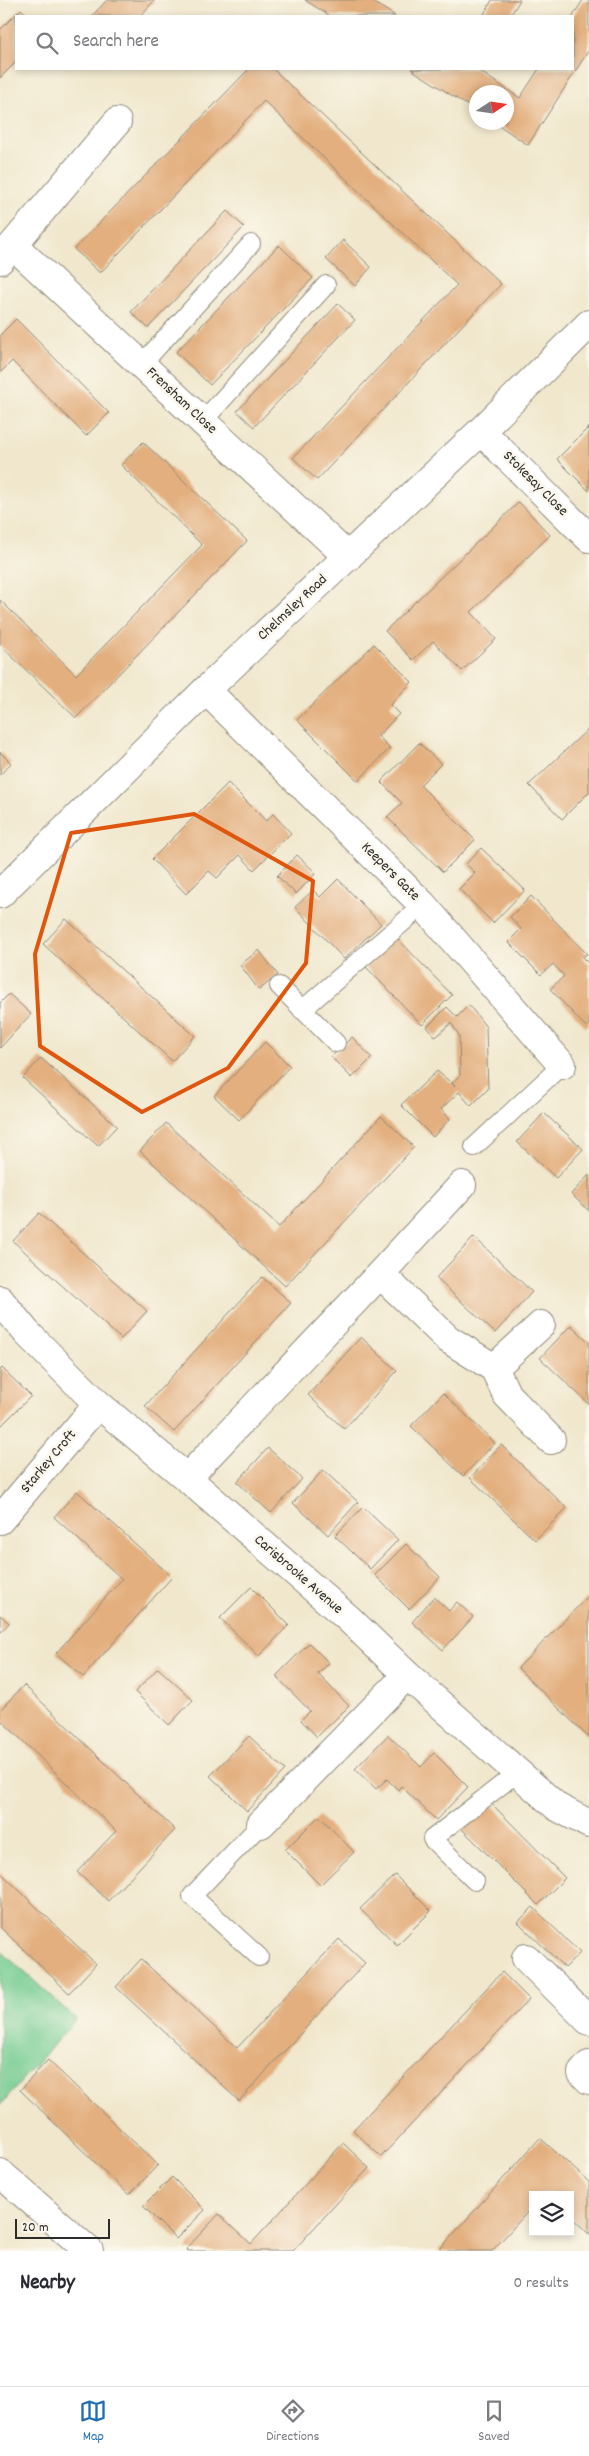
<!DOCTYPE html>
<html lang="en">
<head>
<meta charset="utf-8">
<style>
	body { margin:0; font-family:Dekko,sans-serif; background:#f7f7f7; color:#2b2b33 }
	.controls { position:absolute; right:15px; bottom:15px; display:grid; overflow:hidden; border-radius:0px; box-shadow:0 2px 8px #0003 }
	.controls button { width:45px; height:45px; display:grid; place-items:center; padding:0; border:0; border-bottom:1px solid #e1e1e2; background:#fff; color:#2b2b33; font:25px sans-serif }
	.compass { position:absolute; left:469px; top:85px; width:45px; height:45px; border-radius:50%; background:#fff; box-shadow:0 2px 8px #0003; rotate:78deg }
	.scale { position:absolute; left:15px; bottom:12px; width:95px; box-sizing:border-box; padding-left:5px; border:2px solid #2b2b2b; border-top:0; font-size:14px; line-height:18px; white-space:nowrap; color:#2b2b2b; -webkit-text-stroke:4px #fbf7ec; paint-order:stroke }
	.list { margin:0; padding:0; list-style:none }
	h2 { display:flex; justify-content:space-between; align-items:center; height:65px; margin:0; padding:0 20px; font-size:21px }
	h2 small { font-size:16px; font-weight:400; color:#7c7c81 }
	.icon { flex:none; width:28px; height:28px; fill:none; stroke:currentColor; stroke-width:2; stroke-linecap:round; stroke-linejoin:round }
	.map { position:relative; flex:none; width:589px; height:2251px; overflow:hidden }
	.search { position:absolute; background:#fff; box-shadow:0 2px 8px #0003; left:15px; right:15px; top:15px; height:55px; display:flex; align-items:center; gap:12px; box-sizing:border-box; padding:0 18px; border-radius:0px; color:#7c7c81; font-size:19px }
	.sheet { height:135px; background:#fff }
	nav { display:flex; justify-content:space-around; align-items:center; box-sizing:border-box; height:70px; border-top:1px solid #e1e1e2; background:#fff; font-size:14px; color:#7c7c81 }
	nav a { display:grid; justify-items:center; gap:2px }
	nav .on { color:#1f6fb2 }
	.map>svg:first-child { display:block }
	.green { fill:#75cc91; stroke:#507c5e }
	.building { fill:#e3af7e }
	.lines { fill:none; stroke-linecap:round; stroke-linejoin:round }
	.service-casing { stroke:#8e897c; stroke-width:20 }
	.minor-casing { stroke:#8e897c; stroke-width:30 }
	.tertiary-casing { stroke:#8e897c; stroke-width:30 }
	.service { stroke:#fff; stroke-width:18 }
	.minor { stroke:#fff; stroke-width:28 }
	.tertiary { stroke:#fff; stroke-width:28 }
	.marked { fill:none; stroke:#df570e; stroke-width:4; stroke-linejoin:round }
	.labels { text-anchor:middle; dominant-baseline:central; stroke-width:5; stroke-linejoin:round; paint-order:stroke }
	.street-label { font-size:15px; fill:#2b2b2b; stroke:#fbf7ec }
</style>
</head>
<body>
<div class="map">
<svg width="589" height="2251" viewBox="0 0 589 2251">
	<rect width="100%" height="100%" fill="#fbf7ec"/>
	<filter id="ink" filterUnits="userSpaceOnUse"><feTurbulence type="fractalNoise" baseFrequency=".02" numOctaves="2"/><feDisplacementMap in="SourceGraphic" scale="10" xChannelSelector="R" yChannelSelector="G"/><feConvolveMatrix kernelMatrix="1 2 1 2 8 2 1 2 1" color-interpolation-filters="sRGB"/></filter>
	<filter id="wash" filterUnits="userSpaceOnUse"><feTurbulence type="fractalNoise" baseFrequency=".0096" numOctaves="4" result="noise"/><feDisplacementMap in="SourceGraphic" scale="20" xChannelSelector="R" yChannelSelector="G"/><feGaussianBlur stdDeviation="1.12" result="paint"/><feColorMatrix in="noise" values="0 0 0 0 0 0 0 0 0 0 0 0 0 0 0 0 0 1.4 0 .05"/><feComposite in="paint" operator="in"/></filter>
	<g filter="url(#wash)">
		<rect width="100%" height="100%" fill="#f0e7cc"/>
		<polygon class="green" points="0,1950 76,2019 0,2106"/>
		<g id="blocks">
			<g class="building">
				<polygon points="107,0 155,0 140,16 92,16"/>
				<polygon points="305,0 370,0 395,16 330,16"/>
				<polygon points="492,0 520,0 510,16 488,16 484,14"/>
				<polygon points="583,0 589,0 589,50 528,145 494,122 506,122 506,92 476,92 476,111 411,69 476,69 520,98 539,69 573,69 573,16"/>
				<polygon points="21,9 29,16 16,16 16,62 0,78 0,30"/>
				<polygon points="249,69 273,69 501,284 317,480 293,458 457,285 264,101 100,273 74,249"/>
				<polygon points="227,211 244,227 148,328 131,312"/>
				<polygon points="343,240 371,267 355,286 326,259"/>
				<polygon points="279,245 313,278 210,385 176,352"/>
				<polygon points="338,304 355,320 254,427 237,411"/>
				<polygon points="16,319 109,413 86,436 12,361 0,373 0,335"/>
				<polygon points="589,427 589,491 557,459"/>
				<polygon points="143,442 247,541 76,718 0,645 0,600 76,675 202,545 121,465"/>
				<polygon points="519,502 550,535 471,612 496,639 462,671 433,641 413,660 385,631"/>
				<polygon points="374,644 412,682 390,705 399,714 378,736 390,748 358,781 297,720"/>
				<polygon points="588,729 589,792 562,819 529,785"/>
				<polygon points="419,743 441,764 420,785 475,840 443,872 387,817 402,803 381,782"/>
				<polygon points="0,752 11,763 0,775"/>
				<polygon points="228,783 266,821 273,814 291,833 254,870 240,855 217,878 209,871 186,894 152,859"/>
				<polygon points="481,848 525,890 493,923 459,889 475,873 466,864"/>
				<polygon points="297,855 316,873 296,894 277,876"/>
				<polygon points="338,879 381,924 344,959 295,907 313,890 320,897"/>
				<polygon points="531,896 587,954 582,957 589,964 589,1024 586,1027 550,989 564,976 553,964 541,975 508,942 521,929 510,917"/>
				<polygon points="66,919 195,1036 172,1061 43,944"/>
				<polygon points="396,937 452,995 422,1025 366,967"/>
				<polygon points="259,950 278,975 259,990 240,965"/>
				<polygon points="9,994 31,1014 0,1048 0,1003"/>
				<polygon points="469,1005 486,1027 488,1089 471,1106 459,1092 441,1109 450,1119 433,1137 401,1105 437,1071 455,1086 452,1083 460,1075 459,1035 451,1023 436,1037 427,1027 447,1007 457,1017"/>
				<polygon points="352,1037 372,1058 352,1078 331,1057"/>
				<polygon points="265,1042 290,1066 239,1120 214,1096"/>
				<polygon points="41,1058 117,1126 98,1146 23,1078"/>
				<polygon points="544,1113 583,1149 556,1178 517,1142"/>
				<polygon points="381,1116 414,1147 285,1286 140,1151 166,1123 279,1227"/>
				<polygon points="589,1175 589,1211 571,1194"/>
				<polygon points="39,1213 147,1311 121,1339 13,1241"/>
				<polygon points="474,1237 532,1292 495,1333 436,1278"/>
				<polygon points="262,1277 291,1303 174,1432 145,1406"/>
				<polygon points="571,1325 589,1342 589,1404 540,1358"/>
				<polygon points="361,1337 397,1371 344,1429 308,1395"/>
				<polygon points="2,1368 31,1396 0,1427 0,1370"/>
				<polygon points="443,1393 495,1443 463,1476 411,1426"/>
				<polygon points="501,1445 567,1508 535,1540 470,1478"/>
				<polygon points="268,1448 302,1479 271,1513 237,1482"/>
				<polygon points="323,1470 358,1502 328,1535 293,1503"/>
				<polygon points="77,1491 172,1577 83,1677 56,1653 122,1579 54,1517"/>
				<polygon points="363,1507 398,1540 370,1569 335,1536"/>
				<polygon points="406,1544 440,1577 409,1609 375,1575"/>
				<polygon points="251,1587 289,1625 259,1656 220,1618"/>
				<polygon points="589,1595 589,1738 518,1668"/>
				<polygon points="434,1597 449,1611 457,1602 473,1617 443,1650 412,1622"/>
				<polygon points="0,1615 9,1623 0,1633"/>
				<polygon points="309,1643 329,1663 318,1674 349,1706 317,1737 301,1720 310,1711 276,1676"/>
				<polygon points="158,1668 193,1700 169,1725 135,1692"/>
				<polygon points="24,1685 175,1830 108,1901 77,1872 116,1831 0,1719 0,1710"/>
				<polygon points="388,1735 421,1767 434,1753 468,1787 436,1820 401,1786 398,1790 387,1779 376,1789 355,1769"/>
				<polygon points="249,1736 285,1770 247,1811 210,1776"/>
				<polygon points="486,1798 565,1878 538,1905 458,1825"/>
				<polygon points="319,1816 354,1852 320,1885 285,1850"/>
				<polygon points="0,1872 96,1964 69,1993 0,1927"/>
				<polygon points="395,1875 431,1911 397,1945 360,1909"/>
				<polygon points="533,1907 580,1953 565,1968 518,1922"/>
				<polygon points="339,1939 365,1963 239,2101 116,1987 141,1959 237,2048"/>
				<polygon points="502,1972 529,1999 381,2157 353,2130"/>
				<polygon points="48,2060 158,2165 129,2195 20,2090"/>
				<polygon points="540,2138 589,2182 589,2234 570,2216 570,2195 545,2193 533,2195 533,2206 492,2251 438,2251"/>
				<polygon points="343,2143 369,2168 293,2251 188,2251 186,2249 219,2214 251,2244"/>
				<polygon points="172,2177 205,2210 176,2239 143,2206"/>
			</g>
		</g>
	</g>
	<g filter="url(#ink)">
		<use href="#blocks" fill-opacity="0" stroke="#8e897c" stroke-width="1"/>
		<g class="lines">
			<g class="service-casing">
				<g id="service">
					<polyline points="142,364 251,244"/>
					<polyline points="203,421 326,285"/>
					<polyline points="279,986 336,1043"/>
					<polyline points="302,1010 423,905"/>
					<polyline points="474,1147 562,1065"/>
					<polyline points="475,1881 432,1839 518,1772"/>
					<polyline points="259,1957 192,1896 261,1824"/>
				</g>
			</g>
			<g class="minor-casing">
				<g id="minor">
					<polyline points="14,246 348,557"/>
					<polyline points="0,260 117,122"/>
					<polyline points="481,431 589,538"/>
					<polyline points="206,690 423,905 562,1065"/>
					<polyline points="380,1274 462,1185"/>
					<polyline points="541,1325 494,1368 507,1395 551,1440"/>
					<polyline points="187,1478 380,1274 448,1339 494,1368"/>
					<polyline points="0,1520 98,1404"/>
					<polyline points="261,1824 407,1675"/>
					<polyline points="526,1958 589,2021"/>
					<polyline points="589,2065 582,2073 589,2080"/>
					<polyline points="0,2173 89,2251"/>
				</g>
			</g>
			<g class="tertiary-casing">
				<g id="tertiary">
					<polyline points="0,894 206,690 481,431 589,324"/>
					<polyline points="0,1300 27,1333 98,1404 187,1478 349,1619 407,1675 557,1807 589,1824"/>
				</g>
			</g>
			<use href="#service" class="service"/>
			<use href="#minor" class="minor"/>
			<use href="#tertiary" class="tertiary"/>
		</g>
	</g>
	<path class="marked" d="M194,814L313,881L306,963L228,1068L142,1112L40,1046L35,954L71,833Z"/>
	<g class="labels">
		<g class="street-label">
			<text transform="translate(181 401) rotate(43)">Frensham Close</text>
			<text transform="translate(535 484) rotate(45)">Stokesay Close</text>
			<text transform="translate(293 608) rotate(-43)">Chelmsley Road</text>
			<text transform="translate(390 872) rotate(45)">Keepers Gate</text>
			<text transform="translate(49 1462) rotate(-50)">Starkey Croft</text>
			<text transform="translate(298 1575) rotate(41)">Carisbrooke Avenue</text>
		</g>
	</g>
</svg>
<div class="controls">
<button><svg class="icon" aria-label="layers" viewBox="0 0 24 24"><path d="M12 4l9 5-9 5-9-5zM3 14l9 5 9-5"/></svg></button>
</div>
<svg class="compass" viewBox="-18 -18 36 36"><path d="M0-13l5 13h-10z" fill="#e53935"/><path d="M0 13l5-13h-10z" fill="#7c7c81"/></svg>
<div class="scale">20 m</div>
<div class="search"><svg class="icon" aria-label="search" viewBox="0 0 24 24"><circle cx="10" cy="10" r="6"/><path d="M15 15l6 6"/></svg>Search here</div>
</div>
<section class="sheet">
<h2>Nearby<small>0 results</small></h2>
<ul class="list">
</ul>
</section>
<nav>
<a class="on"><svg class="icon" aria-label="map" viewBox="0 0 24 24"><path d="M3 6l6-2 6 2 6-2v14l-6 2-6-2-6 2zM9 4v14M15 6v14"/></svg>Map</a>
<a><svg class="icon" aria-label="directions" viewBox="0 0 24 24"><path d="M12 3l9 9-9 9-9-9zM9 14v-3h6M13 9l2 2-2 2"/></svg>Directions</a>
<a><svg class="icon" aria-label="saved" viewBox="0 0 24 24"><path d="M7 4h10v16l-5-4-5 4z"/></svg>Saved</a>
</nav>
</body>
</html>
